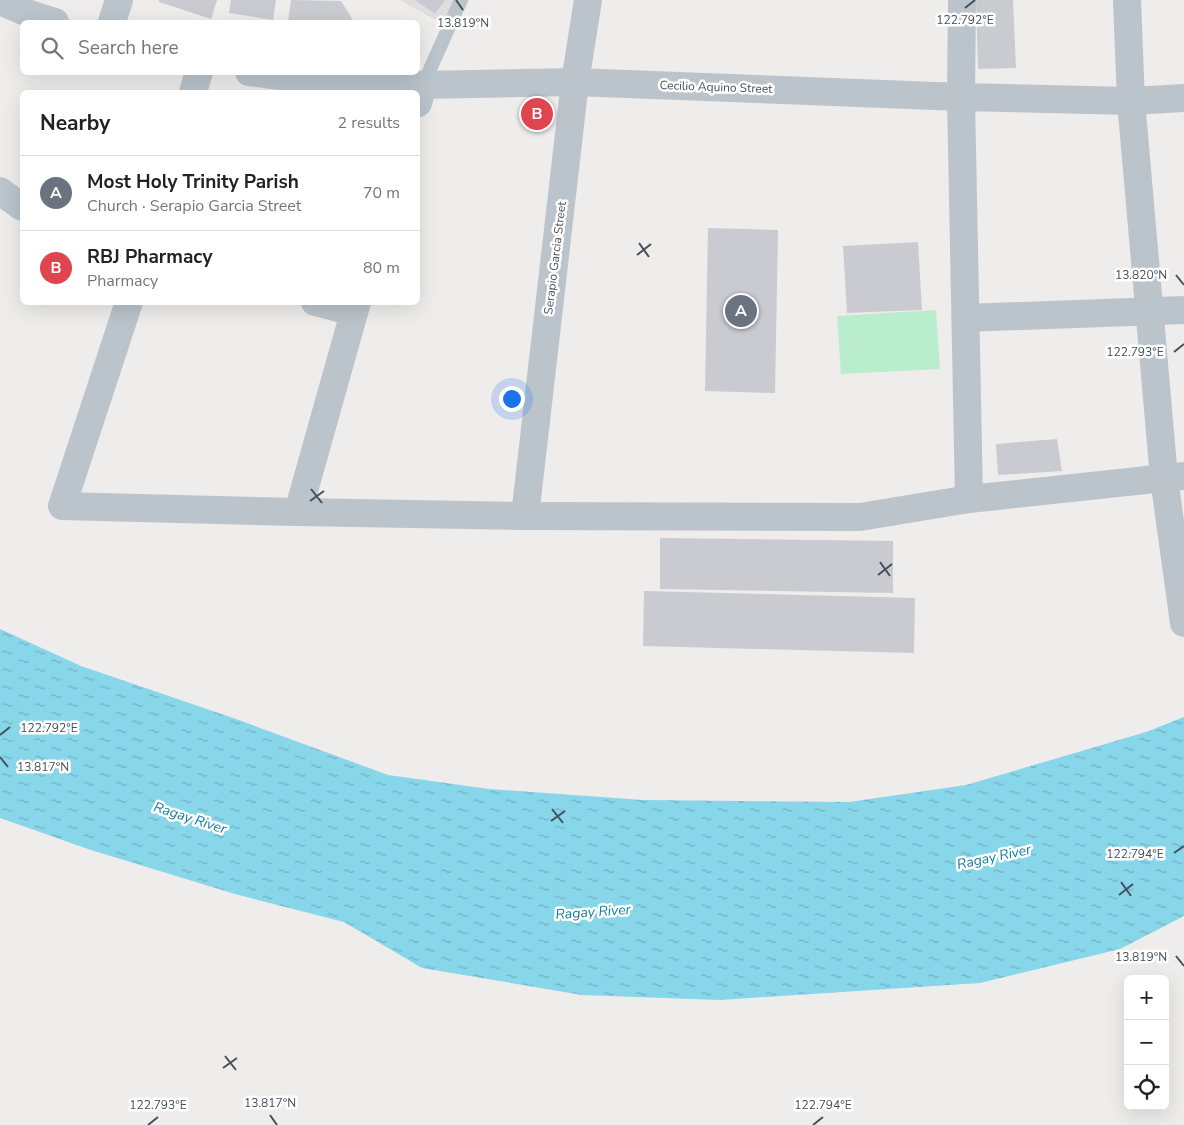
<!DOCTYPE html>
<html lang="en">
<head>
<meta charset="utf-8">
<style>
	body { margin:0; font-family:"Nunito Sans",sans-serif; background:#f2f2f2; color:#222 }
	.controls { position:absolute; right:15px; bottom:15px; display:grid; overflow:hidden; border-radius:8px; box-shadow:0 5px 20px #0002 }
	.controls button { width:45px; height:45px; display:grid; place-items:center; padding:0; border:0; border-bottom:1px solid #e0e0e0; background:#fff; color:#222; font:25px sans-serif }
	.you { position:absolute; left:511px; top:398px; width:18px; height:18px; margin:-12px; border:4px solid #fff; border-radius:50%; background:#1a73e8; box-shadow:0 0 0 8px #1a73e833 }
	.badge { display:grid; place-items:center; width:32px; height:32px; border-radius:50%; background:#2563eb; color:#fff; font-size:16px; font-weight:700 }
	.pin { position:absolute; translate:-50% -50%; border:2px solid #fff; box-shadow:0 1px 5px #0006 }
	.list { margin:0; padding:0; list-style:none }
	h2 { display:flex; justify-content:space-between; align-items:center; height:65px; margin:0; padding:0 20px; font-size:21px }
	h2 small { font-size:16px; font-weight:400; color:#767676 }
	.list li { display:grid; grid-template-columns:32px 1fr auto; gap:15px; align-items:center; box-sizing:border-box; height:75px; padding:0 20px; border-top:1px solid #e0e0e0 }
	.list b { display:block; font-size:19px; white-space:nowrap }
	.list p { margin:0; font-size:16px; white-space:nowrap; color:#767676 }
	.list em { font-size:16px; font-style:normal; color:#767676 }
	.icon { flex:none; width:28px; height:28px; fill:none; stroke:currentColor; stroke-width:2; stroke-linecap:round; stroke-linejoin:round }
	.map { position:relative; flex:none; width:1184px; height:1125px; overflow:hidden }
	.search { position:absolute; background:#fff; box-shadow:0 5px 20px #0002; left:20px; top:20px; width:400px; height:55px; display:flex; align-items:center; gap:12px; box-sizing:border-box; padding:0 18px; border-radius:8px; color:#767676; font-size:19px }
	.panel { position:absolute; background:#fff; box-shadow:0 5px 20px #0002; left:20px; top:90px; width:400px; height:215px; border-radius:8px }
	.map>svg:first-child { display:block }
	.education { fill:#e0ddde }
	.park { fill:#baedcd }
	.water { fill:url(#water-ripples) }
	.building { fill:#c9cbd1 }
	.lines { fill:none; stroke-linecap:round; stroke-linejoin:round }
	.service { stroke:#bbc4cb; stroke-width:14 }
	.minor { stroke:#bbc4cb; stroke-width:28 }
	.tertiary { stroke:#bbc4cb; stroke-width:28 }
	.ticks { fill:none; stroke:#455059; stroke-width:2 }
	.labels { text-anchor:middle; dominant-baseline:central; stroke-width:5; stroke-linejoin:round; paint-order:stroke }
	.street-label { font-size:12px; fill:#455059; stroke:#fff }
	.water-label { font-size:14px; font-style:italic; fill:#107e9a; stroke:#fff }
	.ticks-label { font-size:12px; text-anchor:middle; fill:#455059; stroke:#fff; stroke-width:5; stroke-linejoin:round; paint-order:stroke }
</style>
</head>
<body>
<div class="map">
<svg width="1184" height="1125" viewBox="0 0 1184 1125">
	<defs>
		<pattern id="water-ripples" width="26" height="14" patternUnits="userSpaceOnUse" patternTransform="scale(1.25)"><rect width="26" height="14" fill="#88d6e9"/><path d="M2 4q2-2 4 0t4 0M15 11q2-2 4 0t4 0" fill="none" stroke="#71b0c0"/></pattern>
	</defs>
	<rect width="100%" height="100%" fill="#efecec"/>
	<polygon class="education" points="400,0 467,0 453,30"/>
	<polygon class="park" points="936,310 940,369 841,374 837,316"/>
	<polygon class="water" points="0,629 81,666 236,719 388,775 489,789 643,800 849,802 966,785 1146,732 1184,717 1184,916 1120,949 980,983 720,1000 582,995 422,968 344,922 235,894 91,850 0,818"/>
	<g class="building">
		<polygon points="159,0 217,0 211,19 159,2"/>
		<polygon points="231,0 276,0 273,20 229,13"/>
		<polygon points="291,0 341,1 354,22 288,22"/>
		<polygon points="415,0 445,0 435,14"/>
		<polygon points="976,0 1013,0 1016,68 978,69"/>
		<polygon points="708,228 778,230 775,393 705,391"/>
		<polygon points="918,242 922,310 847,313 843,246"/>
		<polygon points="1057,439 1062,471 998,475 996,444"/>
		<polygon points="660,538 893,541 893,593 660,589"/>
		<polygon points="644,591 915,598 914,653 643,646"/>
	</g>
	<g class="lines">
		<polyline class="service" points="423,85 461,0"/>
		<g class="minor">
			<polyline points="1127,0 1131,101 1164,478 1184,623"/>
			<polyline points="112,22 119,0"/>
			<polyline points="193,92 199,72"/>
			<polyline points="418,103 423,85"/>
			<polyline points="0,191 22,207"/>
			<polyline points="129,302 62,506 298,512 525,516 860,517 969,499 1184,476"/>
			<polyline points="315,302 354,312"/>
			<polyline points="966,318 1184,310"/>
			<polyline points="969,499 961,97 1131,101 1184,98"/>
			<polyline points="298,512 357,302"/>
			<polyline points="525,516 575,82"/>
		</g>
		<g class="tertiary">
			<polyline points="0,1 30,14 55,22"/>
			<polyline points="249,72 309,80 423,85 575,82 961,97 962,0"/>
			<polyline points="575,82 588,0"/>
		</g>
	</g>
	<path class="ticks" d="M456,0L463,10M965,8L975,0M639,243L649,257M637,255L651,244M1176,275L1184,285M1174,352L1184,344M311,489L322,503M310,501L324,491M880,562L890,576M878,575L892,564M0,735L10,727M0,757L8,767M552,809L563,823M551,821L565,811M1174,853L1184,846M1121,882L1131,896M1119,895L1133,884M1176,956L1184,966M225,1056L236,1070M223,1068L237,1058M270,1115L277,1125M148,1125L158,1117M813,1125L823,1117"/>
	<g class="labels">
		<g class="street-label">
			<text transform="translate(716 87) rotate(2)">Cecilio Aquino Street</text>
			<text transform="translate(555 258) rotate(-83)">Serapio Garcia Street</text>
		</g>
		<g class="water-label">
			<text transform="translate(190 818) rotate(18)">Ragay River</text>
			<text transform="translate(994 857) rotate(-12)">Ragay River</text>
			<text transform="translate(593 912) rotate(-4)">Ragay River</text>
		</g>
	</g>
	<g class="ticks-label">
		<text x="965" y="24">122.792°E</text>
		<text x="463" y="27">13.819°N</text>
		<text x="1141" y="279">13.820°N</text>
		<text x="1135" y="356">122.793°E</text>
		<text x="49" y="732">122.792°E</text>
		<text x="43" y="771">13.817°N</text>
		<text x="1135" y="858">122.794°E</text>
		<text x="1141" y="961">13.819°N</text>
		<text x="270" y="1107">13.817°N</text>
		<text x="158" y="1109">122.793°E</text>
		<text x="823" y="1109">122.794°E</text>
	</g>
</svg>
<div class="controls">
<button>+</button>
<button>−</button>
<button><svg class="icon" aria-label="locate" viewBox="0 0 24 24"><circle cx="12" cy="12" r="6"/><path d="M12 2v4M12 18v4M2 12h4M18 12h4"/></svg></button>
</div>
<div class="you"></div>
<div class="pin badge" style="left:741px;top:311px;background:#6b7280">A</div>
<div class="pin badge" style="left:537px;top:114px;background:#e0444e">B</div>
<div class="search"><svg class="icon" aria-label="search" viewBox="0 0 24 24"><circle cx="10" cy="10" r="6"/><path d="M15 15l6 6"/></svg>Search here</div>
<section class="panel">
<h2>Nearby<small>2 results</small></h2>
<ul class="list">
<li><span class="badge" style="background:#6b7280">A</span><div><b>Most Holy Trinity Parish</b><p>Church · Serapio Garcia Street</p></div><em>70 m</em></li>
<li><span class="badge" style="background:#e0444e">B</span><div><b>RBJ Pharmacy</b><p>Pharmacy</p></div><em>80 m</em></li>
</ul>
</section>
</div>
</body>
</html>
